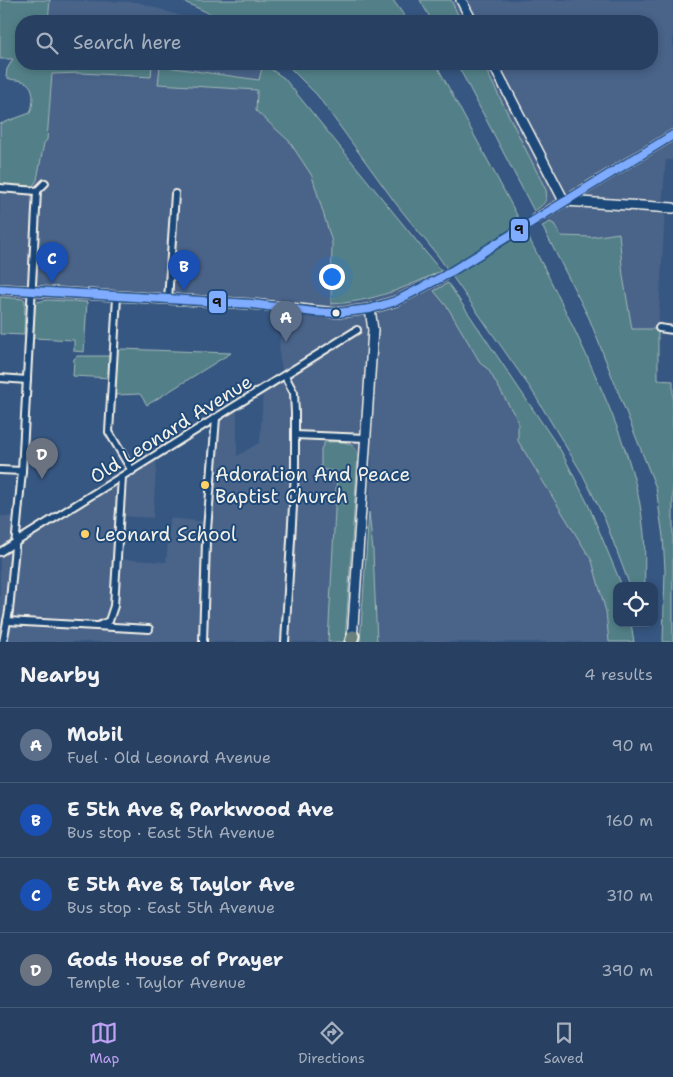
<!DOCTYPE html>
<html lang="en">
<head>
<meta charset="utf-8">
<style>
	body { margin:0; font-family:"Shantell Sans",sans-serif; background:#344c6b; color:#f1f3f6 }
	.controls { position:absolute; right:15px; bottom:15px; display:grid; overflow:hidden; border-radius:10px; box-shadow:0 2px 8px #0003 }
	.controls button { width:45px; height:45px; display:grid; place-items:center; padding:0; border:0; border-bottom:1px solid #445a77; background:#284162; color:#f1f3f6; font:25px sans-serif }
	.you { position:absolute; left:331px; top:276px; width:18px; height:18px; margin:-12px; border:4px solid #fff; border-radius:50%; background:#1a73e8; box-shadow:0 0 0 8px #1a73e833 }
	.badge { display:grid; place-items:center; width:32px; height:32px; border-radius:50%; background:#bca0f2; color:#fff; font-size:16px; font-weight:700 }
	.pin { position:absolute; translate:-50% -41px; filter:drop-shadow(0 1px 2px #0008) }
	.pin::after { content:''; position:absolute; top:26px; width:18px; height:15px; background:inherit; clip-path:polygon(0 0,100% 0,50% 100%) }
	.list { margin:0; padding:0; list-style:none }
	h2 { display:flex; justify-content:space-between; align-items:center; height:65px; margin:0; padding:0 20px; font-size:21px }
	h2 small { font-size:16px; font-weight:400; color:#a5afbe }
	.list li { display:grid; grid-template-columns:32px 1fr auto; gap:15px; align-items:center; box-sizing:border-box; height:75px; padding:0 20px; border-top:1px solid #445a77 }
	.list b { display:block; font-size:19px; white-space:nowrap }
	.list p { margin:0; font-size:16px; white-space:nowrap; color:#a5afbe }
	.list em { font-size:16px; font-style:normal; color:#a5afbe }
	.icon { flex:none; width:28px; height:28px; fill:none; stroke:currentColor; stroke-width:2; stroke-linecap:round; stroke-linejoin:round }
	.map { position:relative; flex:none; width:673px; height:642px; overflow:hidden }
	.search { position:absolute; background:#284162; box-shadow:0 2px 8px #0003; left:15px; right:15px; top:15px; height:55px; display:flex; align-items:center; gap:12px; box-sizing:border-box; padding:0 18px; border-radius:20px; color:#a5afbe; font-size:19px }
	.sheet { height:365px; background:#284162 }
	nav { display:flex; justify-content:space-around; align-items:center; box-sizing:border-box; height:70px; border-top:1px solid #445a77; background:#284162; font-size:14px; color:#a5afbe }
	nav a { display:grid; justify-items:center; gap:2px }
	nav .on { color:#bca0f2 }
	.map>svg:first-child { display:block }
	.built { fill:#496389 }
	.green { fill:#538088; stroke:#a4b8b8 }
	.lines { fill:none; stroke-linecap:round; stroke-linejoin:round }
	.secondary-tunnel { stroke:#526e91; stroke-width:9; stroke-dasharray:9 4.5; stroke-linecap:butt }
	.street-casing { stroke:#f4f1e8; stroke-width:10 }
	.secondary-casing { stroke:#f4f1e8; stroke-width:12 }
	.highway-casing { stroke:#f4f1e8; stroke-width:15 }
	.street { stroke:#1f4a7a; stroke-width:6 }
	.secondary { stroke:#1f4a7a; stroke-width:9 }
	.highway { stroke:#6a807d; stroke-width:11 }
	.bus-1-casing { stroke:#1f4a7a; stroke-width:11 }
	.bus-1 { stroke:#80acff; stroke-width:8 }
	.bus-dot { fill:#f4f1e8; stroke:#1f4a7a; stroke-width:2 }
	.poi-dot { fill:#ffd166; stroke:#1f4a7a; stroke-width:2 }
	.labels { text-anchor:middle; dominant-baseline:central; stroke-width:4; stroke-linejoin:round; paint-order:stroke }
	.street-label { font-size:19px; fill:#f4f1e8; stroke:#1f4a7a }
	.poi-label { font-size:19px; fill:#f4f1e8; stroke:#1f4a7a; text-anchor:start }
	.line-badge { stroke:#1f4a7a; stroke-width:2 }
	.pale-badge-label { font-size:14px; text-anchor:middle; font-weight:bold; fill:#111 }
</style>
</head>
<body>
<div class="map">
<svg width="673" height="642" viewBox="0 0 673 642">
	<rect width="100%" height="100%" fill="#365782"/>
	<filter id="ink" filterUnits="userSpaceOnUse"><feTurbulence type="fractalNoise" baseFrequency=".02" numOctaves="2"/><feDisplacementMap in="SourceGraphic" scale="10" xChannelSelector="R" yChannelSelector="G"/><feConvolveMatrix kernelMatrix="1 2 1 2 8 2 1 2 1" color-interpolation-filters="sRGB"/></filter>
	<g filter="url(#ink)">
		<g class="built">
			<polygon points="50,0 138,2 196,21 48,21"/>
			<polygon points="451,0 673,0 673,160 666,160 662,206 665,213 658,329 632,329 623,276 619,233 592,237 561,236 554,224 550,222 544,205 547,197 546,190 483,64 652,64 652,21 461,21"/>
			<polygon points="138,64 263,64 259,80 160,66 158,84 257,90 256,111 289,141 312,176 332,242 332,304 357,303 383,296 441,271 448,283 435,291 448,308 481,364 488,369 518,421 518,441 592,561 606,612 609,642 377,642 373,551 369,512 372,456 358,454 356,450 321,469 337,472 328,642 0,642 0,516 19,517 18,540 157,454 153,518 119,516 116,559 166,562 170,518 208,522 215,418 237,403 237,456 260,442 263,389 283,375 279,355 282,305 88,295 87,302 0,297 0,185 33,186 37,180 44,143 47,140 52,73 81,73 151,77 152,65"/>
		</g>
		<g class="green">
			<path d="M0,0H50L48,21H21V64H152L151,77L81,73L52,74L47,140L44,143L37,180L33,186L0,185V124L30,113C34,103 36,84 22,81C16,79 12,81 6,77L7,69L13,59H0Z"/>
			<polygon points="180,0 393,0 408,21 226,21"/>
			<polygon points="420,0 451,0 461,21 432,21"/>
			<path d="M263,64L284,78L441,271C405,288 372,302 331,304L332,242L312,176L289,141L256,111L257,90L158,84L160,66L259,80Z"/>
			<path d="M286,64H436C486,158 539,252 584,350C608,403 637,467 643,525C646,545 644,566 645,586H630L605,520L583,475L531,389L438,256L397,205L317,95Z"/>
			<path d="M457,64H483L546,190C548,201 544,205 534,211Z"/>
			<polygon points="550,222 554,224 561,236 592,237 619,233 623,276 632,329 658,329 658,380 673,381 673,642 663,642 665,570 663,537 656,488 589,318 542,226"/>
			<polygon points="448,283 561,451 588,504 622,586 617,586 617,623 631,623 634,642 609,642 606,612 592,561 518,441 518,421 488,369 481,364 448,308 434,291"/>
			<polygon points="0,297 24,299 25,301 24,335 0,334"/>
			<polygon points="47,300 87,302 84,352 74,351 74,340 33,338 35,306 37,302"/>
			<polygon points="122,349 231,353 147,405 140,394 115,395 117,356 118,351"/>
			<polygon points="77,356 112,356 111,378 73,376 74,359"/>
			<path d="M325,442C338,442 353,439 358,454L345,642H328L337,472L321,469V449Z"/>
			<polygon points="369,512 373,551 377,642 360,642"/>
		</g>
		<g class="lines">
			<polyline class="secondary-tunnel" points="444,276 536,219"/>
			<g class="street-casing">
				<g id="street">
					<polyline points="0,188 37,191"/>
					<polyline points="117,297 109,432 132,471"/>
					<polyline points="168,300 175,194"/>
					<polyline points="659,328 673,330"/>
					<polyline points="285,376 294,393 295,413 295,472 285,642"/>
					<polyline points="0,378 27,380"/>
					<polyline points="295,435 366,438"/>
					<polyline points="0,470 22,471"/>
					<polyline points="0,552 357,330"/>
					<polyline points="7,621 149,629"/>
					<polyline points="98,626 109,621 114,606 122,477"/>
					<polyline points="3,642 9,611 22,471 37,191 45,183"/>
					<polyline points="203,642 206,542 216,418"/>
				</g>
			</g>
			<g class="secondary-casing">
				<g id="secondary">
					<polyline points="461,0 472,21"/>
					<polyline points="493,64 564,201"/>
					<polyline points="565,201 673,208"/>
					<polyline points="536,219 673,135"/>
					<polyline points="0,289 252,304 336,313 370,309 396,301 444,276"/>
					<polyline points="352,641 373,330 370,309"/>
				</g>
			</g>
			<g class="highway-casing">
				<polyline id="highway" points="351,642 353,636"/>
			</g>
			<use href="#street" class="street"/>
			<use href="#secondary" class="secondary"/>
			<use href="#highway" class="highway"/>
			<g class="bus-1-casing">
				<polyline id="bus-1" points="0,289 252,304 314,312 336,313 370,309 396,301 444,276 673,135"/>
			</g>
			<use href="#bus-1" class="bus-1"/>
		</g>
	</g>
	<circle class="bus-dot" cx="336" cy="313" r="4.5"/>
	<g class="poi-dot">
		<circle cx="205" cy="485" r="5"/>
		<circle cx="85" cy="534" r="5"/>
	</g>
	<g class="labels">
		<g class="street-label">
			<text transform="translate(171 429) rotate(-32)">Old Leonard Avenue</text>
		</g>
		<g class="poi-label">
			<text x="215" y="474">Adoration And Peace<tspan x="215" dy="22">Baptist Church</tspan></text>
			<text x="95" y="534">Leonard School</text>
		</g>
	</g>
	<g class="line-badge">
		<rect x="510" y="218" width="19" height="24" rx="5" fill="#80acff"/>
		<rect x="208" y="290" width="19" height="24" rx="5" fill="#80acff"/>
	</g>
	<g class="pale-badge-label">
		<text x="519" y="234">9</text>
		<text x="217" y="307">9</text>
	</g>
</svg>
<div class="controls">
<button><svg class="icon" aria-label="locate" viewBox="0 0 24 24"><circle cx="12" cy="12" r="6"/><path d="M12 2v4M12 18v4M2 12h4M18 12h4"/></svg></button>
</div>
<div class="you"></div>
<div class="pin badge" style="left:286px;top:342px;background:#5c6f8a">A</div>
<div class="pin badge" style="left:184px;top:291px;background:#1a4fb4">B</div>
<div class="pin badge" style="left:52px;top:283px;background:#1a4fb4">C</div>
<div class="pin badge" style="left:42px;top:479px;background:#6b7280">D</div>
<div class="search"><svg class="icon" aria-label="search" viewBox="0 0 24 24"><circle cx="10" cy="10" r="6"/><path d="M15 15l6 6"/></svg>Search here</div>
</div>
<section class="sheet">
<h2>Nearby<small>4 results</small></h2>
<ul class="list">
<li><span class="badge" style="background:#5c6f8a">A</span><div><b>Mobil</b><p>Fuel · Old Leonard Avenue</p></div><em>90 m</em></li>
<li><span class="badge" style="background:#1a4fb4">B</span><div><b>E 5th Ave &amp; Parkwood Ave</b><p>Bus stop · East 5th Avenue</p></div><em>160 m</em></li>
<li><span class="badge" style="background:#1a4fb4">C</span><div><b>E 5th Ave &amp; Taylor Ave</b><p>Bus stop · East 5th Avenue</p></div><em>310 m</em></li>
<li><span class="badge" style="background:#6b7280">D</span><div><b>Gods House of Prayer</b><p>Temple · Taylor Avenue</p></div><em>390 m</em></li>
</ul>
</section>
<nav>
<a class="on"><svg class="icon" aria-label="map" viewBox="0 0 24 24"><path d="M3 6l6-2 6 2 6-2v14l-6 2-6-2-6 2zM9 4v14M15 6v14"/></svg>Map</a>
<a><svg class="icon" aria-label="directions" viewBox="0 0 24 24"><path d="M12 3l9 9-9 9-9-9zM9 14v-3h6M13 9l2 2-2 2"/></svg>Directions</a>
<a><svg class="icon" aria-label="saved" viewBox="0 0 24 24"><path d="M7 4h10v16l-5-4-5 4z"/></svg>Saved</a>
</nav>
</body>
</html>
